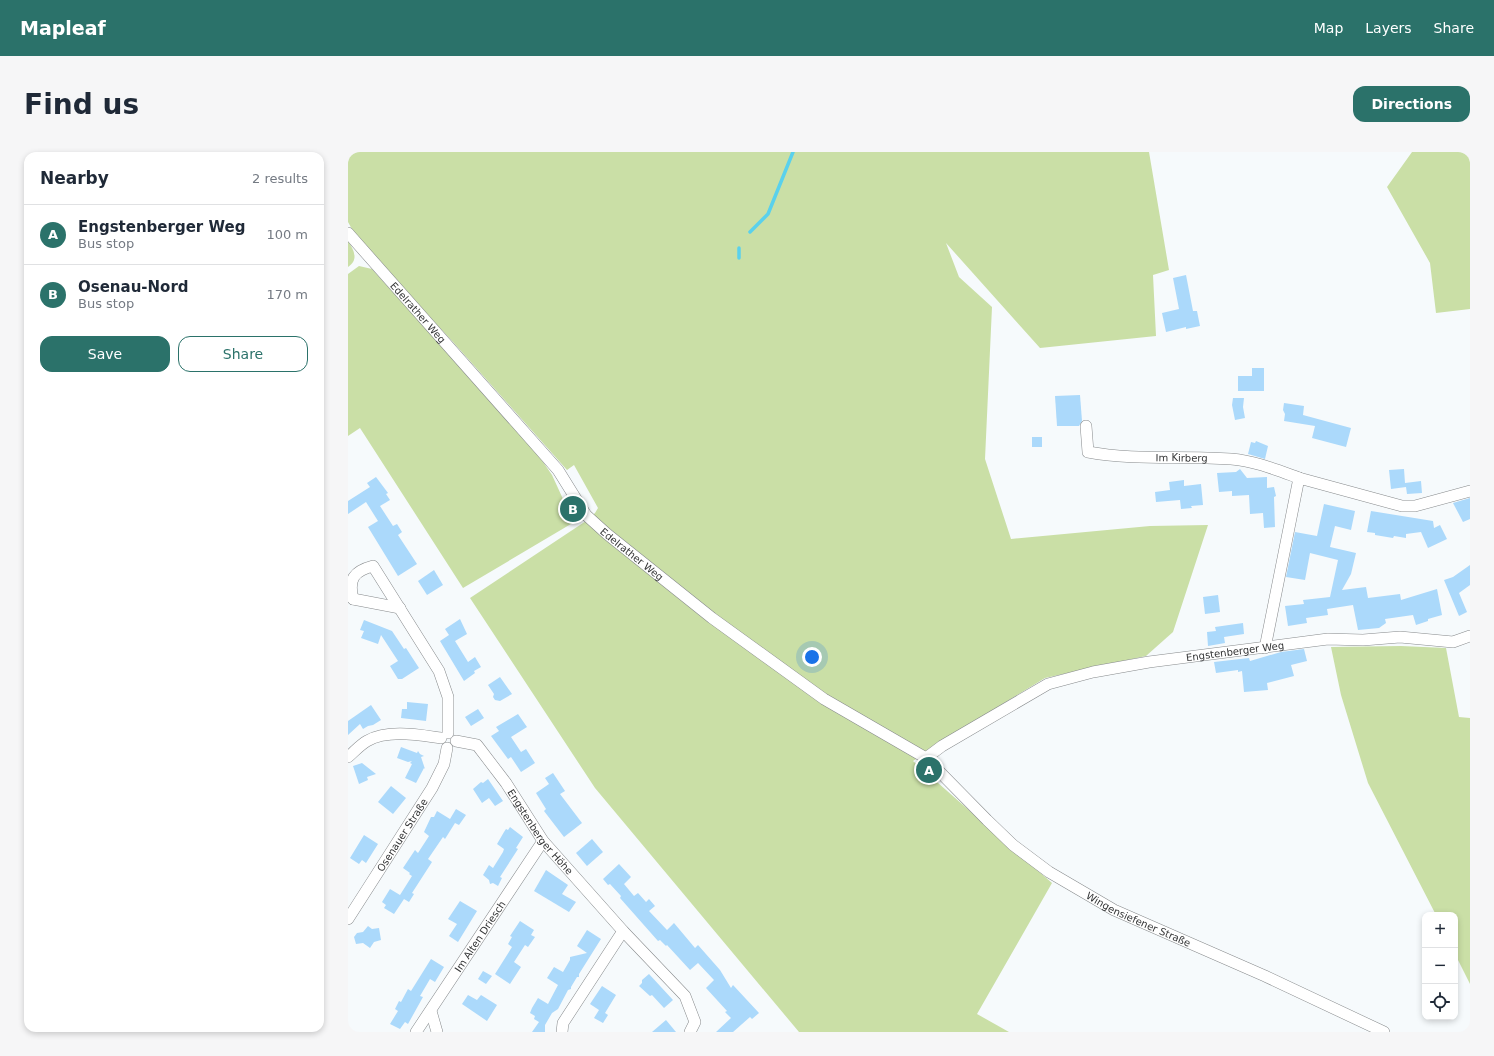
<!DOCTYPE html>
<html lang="en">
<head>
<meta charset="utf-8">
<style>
	body { margin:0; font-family:"DejaVu Sans",sans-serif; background:#f6f6f7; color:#1f2937 }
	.controls { position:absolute; right:12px; bottom:12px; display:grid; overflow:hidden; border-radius:8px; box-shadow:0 2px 6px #0003 }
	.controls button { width:36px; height:36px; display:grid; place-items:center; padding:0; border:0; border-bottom:1px solid #e0e1e3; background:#fff; color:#1f2937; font:20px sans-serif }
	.you { position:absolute; left:464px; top:505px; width:14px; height:14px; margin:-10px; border:3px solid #fff; border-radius:50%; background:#1a73e8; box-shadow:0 0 0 6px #1a73e833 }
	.badge { display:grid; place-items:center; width:26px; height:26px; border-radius:50%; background:#2b726a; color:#fff; font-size:13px; font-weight:700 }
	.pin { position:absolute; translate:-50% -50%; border:2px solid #fff; box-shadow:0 1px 4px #0006 }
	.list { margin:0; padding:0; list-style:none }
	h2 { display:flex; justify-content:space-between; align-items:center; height:52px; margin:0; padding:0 16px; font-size:17px }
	h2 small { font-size:13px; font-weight:400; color:#747a83 }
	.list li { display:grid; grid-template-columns:26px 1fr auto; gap:12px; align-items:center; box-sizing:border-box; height:60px; padding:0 16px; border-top:1px solid #e0e1e3 }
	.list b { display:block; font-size:15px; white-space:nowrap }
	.list p { margin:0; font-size:13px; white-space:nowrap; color:#747a83 }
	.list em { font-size:13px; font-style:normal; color:#747a83 }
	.actions { display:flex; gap:8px; padding:12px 16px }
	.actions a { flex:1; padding:9px 0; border:1px solid #2b726a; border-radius:12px; text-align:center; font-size:14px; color:#2b726a }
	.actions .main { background:#2b726a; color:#fff }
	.icon { flex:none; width:22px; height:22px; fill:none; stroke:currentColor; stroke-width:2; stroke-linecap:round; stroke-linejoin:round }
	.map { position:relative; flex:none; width:1122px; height:880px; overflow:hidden; border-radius:12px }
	header { display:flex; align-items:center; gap:24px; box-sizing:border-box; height:56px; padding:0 20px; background:#2b726a; color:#fff }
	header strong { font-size:19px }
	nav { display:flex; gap:22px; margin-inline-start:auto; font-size:14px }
	.intro { display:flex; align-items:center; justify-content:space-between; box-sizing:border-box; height:96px; padding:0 24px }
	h1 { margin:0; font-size:28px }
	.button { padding:10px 18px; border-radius:12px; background:#2b726a; color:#fff; font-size:14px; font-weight:700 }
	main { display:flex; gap:24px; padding:0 24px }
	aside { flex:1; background:#fff; border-radius:12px; box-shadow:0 2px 6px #0003 }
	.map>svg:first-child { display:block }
	.green { fill:#cadfa6 }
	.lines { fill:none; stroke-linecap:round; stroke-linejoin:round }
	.stream { stroke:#5ad1ec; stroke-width:3.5 }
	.building { fill:#abd9fb }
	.minor-casing { stroke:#878a8c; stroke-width:12 }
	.minor { stroke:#fff; stroke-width:11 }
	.labels { text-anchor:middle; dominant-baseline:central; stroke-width:3.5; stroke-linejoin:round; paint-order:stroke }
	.street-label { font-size:10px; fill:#343536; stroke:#f6fafc }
</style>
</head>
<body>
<header>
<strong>Mapleaf</strong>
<nav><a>Map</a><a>Layers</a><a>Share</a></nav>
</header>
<div class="intro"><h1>Find us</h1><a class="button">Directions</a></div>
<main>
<aside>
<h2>Nearby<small>2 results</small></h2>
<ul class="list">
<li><span class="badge">A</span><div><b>Engstenberger Weg</b><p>Bus stop</p></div><em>100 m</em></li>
<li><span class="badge">B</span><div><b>Osenau-Nord</b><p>Bus stop</p></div><em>170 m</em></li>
</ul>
<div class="actions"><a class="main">Save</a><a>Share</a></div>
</aside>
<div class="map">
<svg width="1122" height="880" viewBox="0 0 1122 880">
	<rect width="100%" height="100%" fill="#f6fafc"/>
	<g class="green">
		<polygon points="0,0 801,0 821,118 805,123 808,184 692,196 598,91 611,125 644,155 637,307 663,387 802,374 860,373 825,480 798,504 697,526 635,564 565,609 704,731 629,862 661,880 451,880 247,636 122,446 238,369 247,361 250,356 226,313 219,318 105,190 10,88 0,70"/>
		<polygon points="1064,0 1122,0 1122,157 1088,161 1082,111 1039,35"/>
		<path d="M0,89C6,98 11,108 0,115Z"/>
		<polygon points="11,114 24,117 91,191 191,304 204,323 215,347 228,369 115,436 12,276 0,284 0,122"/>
		<polygon points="1053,494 1098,496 1111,565 1122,566 1122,832 1107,802 1107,763 1088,763 1020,631 993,543 983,495"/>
	</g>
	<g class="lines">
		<g class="stream">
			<polyline points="402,80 420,62 445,0"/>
			<polyline points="391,106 391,96"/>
		</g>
	</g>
	<g class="building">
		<polygon points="838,123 845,159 849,159 852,174 838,177 838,175 818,180 814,161 831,157 825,126"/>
		<polygon points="904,216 916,216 916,239 890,239 890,224 904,224"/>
		<polygon points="732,243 734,269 731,274 709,274 707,244"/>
		<polygon points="885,246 896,246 895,255 897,266 887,268 884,253"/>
		<polygon points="936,251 956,254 955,263 1003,276 998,295 964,286 967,274 936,269 937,262 935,258"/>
		<rect x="684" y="285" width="10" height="10"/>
		<polygon points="908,289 920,294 917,307 900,302 903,290 907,291"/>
		<polygon points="892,317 899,326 919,325 919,336 926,335 928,344 926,345 927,375 916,376 915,361 902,362 901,343 884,344 884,339 871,340 869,321 888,320"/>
		<polygon points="1056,317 1057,331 1073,329 1074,341 1059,342 1058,335 1043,337 1041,318"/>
		<polygon points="28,325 40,341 38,342 42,348 32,354 45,374 49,372 54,380 50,383 69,412 50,424 20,375 30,369 18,350 0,362 0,349 22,335 19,331"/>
		<polygon points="836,328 836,334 853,332 855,353 843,354 844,356 833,357 832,348 808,350 807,340 822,338 821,330"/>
		<polygon points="1122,346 1122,367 1115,370 1105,351"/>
		<polygon points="976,352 1007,359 1003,378 987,374 982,395 1008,401 1003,422 994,438 1018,435 1020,446 1052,442 1053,448 1089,437 1094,463 1080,467 1080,469 1068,473 1065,463 1037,467 1038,471 1031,476 1010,478 1005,453 979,457 980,463 958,466 959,471 940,474 937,454 956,452 955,448 982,445 990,408 962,401 957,428 938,425 947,380 969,384"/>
		<polygon points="1023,359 1085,369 1086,376 1092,373 1099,387 1080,396 1073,380 1058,382 1058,386 1046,384 1045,386 1027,383 1027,381 1019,380"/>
		<polygon points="1122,413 1122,433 1111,441 1119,460 1111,464 1096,428 1105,425"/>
		<polygon points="86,418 95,433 79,443 70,429"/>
		<polygon points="870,443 872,460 857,462 855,445"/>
		<polygon points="112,467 119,482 107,489 120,510 127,505 133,515 126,519 127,521 116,529 92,489 101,483 97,477"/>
		<polygon points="16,468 44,479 56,497 58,496 71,516 54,527 50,527 42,514 50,509 33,483 30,492 13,486 16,479 12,478"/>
		<polygon points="895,471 896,482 876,485 877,491 860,494 859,480 868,479 867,475"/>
		<polygon points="956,497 959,509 943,513 946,524 919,531 920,538 896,540 894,519 890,520 890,518 868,521 866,510 901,506 902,509 933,500"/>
		<polygon points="152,525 164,542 152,549 147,548 145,545 146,542 140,533"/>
		<polygon points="59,550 80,552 78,569 53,566 54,557 59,557"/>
		<polygon points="23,553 33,568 25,573 20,574 15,577 12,572 0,583 0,569"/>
		<polygon points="130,557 136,566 123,574 117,565"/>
		<polygon points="170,562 179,575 163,585 173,600 178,597 187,611 173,620 163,605 160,607 143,584 151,579 148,575"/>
		<polygon points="53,595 69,601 70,599 72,602 76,604 73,605 77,617 76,616 68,631 57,626 64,612 62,611 64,609 60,610 49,606"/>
		<polygon points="14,611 28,622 19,625 20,628 11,632 5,614"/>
		<polygon points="205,621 217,639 212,642 234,671 216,685 196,659 198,657 188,641 201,632 197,626"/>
		<polygon points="140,627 155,649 147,654 141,646 134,651 125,637 133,630 135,631"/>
		<polygon points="43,634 58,646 45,662 30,650"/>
		<polygon points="108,657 118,663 111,673 107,671 97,687 95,685 80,707 84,710 64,741 66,742 61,750 56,747 46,762 36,756 38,753 34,750 42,737 52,743 64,724 61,722 62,721 55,716 67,698 70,701 81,684 76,680 83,665 86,665 89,659 102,667"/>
		<polygon points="162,675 175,685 168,696 170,697 152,725 154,726 150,734 145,731 142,732 141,728 135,723 141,713 145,716 155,700 156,697 149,692 156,680 158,677 160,678"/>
		<polygon points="16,683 30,692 18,711 14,708 11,712 2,706"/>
		<polygon points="244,687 255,700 239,714 228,701"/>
		<polygon points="271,712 283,725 276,732 286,744 290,741 298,750 301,747 307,754 301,759 319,778 326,771 347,796 350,793 372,818 383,836 385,833 411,861 404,867 402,865 385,880 368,880 383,866 377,860 379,859 358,836 366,828 350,811 342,818 319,793 318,794 312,788 310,789 272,746 273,744 262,732 260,733 255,727"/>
		<polygon points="198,718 220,733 214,742 228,750 221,760 186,739"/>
		<polygon points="112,749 129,759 110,790 101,784 109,772 100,767"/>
		<polygon points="172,769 186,778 183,783 187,785 180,795 177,793 166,810 173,815 162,832 147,822 164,795 160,792 164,785 162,784"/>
		<polygon points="20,774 24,777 31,776 33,788 26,790 22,796 15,791 8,792 6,785 9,781 15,780"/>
		<polygon points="239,778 253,787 231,822 231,825 229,825 223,835 223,837 220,838 210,857 204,861 197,873 197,880 184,880 191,870 186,867 187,864 182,861 184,856 190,846 200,852 210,833 199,826 206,815 215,820 222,808 222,805 239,801 229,794"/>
		<polygon points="83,807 96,815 87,830 82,827 72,844 75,845 60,872 57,870 52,877 42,872 50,859 47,857 51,849 53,850 60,837 63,839"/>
		<polygon points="135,819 144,824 138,832 130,827"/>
		<polygon points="301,822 325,848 316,856 304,843 302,844 291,834 294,831 294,828"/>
		<polygon points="254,834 268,843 257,861 260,863 255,871 246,866 251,858 242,852"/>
		<polygon points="120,843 129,848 133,843 149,853 139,869 114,852"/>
		<polygon points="318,868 328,880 304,880"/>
	</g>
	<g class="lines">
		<g class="minor-casing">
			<g id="minor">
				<path id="s1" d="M0,81L210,318L238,363L259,382L364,466L476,547L578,606L639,668L665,693L701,720L766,758L917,824L1036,880"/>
				<path id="s2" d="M738,274L740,300C788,309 835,303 883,307C907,309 929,318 951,326"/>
				<path d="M5,447C0,427 6,419 25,414L91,519L100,545V581"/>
				<polyline points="5,447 52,456"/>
				<polyline points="917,496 951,326 1054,354 1067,354 1122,339"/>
				<path id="s3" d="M108,589L129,593L158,631L195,689L275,779L337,844L347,870L342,880"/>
				<path d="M0,605C6,600 12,593 19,589C40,577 71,583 93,586"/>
				<path id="s4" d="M578,606L594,594L700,532L745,520L801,510L980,487L1015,488L1052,485L1105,490L1122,484"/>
				<path id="s5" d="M0,767L84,636L96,612L99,596"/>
				<polyline points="83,859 89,880"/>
				<path id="s6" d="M68,880L195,689"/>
				<polyline points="214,880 215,871 275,779"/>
			</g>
		</g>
		<use href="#minor" class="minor"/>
	</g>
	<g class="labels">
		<g class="street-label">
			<text stroke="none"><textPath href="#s1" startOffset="106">Edelrather Weg</textPath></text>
			<text stroke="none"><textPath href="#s2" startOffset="120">Im Kirberg</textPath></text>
			<text stroke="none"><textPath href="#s1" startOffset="430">Edelrather Weg</textPath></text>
			<text stroke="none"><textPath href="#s4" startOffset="333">Engstenberger Weg</textPath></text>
			<text stroke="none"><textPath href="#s3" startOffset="129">Engstenberger Höhe</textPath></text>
			<text stroke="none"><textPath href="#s5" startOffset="100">Osenauer Straße</textPath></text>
			<text stroke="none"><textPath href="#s1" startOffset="1058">Wingensiefener Straße</textPath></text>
			<text stroke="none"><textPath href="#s6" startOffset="115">Im Alten Driesch</textPath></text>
		</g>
	</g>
</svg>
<div class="controls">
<button>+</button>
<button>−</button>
<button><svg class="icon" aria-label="locate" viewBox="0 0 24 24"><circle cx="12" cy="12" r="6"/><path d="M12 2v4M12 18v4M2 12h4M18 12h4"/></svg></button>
</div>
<div class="you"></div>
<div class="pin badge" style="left:581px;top:618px">A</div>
<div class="pin badge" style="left:225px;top:357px">B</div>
</div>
</main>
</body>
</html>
